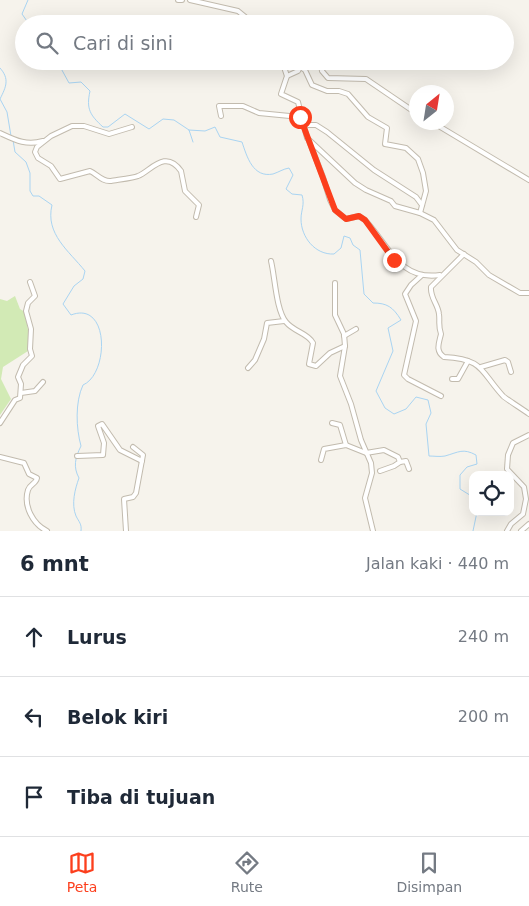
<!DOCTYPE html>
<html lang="id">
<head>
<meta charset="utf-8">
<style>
	body { margin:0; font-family:"DejaVu Sans",sans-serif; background:#f2f2f3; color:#1f2937 }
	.controls { position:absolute; right:15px; bottom:15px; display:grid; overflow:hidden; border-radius:10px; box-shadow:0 5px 20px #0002 }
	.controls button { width:45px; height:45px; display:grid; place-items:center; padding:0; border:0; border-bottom:1px solid #e0e1e3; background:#fff; color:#1f2937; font:25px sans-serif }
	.compass { position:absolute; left:409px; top:85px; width:45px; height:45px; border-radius:50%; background:#fff; box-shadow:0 5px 20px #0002; rotate:30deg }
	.stop { position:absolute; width:15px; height:15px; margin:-11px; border:4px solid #fc3f1d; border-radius:50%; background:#fff }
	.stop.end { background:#fc3f1d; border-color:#fff; box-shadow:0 1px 5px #0008 }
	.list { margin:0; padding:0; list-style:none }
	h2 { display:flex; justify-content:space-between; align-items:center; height:65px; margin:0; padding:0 20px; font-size:21px }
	h2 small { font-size:16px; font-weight:400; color:#747a83 }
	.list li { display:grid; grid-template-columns:32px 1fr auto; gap:15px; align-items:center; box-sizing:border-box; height:80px; padding:0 20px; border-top:1px solid #e0e1e3 }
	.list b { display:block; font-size:19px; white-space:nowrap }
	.list em { font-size:16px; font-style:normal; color:#747a83 }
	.icon { flex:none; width:28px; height:28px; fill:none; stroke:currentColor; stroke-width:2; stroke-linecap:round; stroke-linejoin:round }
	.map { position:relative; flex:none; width:529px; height:531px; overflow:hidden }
	.search { position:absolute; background:#fff; box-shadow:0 5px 20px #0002; left:15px; right:15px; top:15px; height:55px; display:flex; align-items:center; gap:12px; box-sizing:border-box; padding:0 18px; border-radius:28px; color:#747a83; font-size:19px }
	.sheet { height:305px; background:#fff }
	nav { display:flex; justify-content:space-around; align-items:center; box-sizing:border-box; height:70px; border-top:1px solid #e0e1e3; background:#fff; font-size:14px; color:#747a83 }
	nav a { display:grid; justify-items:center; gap:2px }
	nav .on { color:#fc3f1d }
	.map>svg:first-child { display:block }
	.green { fill:#d2eab5 }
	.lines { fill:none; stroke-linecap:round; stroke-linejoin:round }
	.stream { stroke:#a9d4f2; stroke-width:1 }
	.minor-casing { stroke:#c2bbae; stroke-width:6 }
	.minor { stroke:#fff; stroke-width:4 }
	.route { stroke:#fc3f1d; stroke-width:6 }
</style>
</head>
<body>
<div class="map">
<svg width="529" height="531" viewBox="0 0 529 531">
	<rect width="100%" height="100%" fill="#f6f3ec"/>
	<polygon class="green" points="15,296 20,309 25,312 29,336 28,351 3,367 1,379 11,399 0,415 0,299 7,301"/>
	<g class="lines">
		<g class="stream">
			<polyline points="28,0 22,14 29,24"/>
			<path d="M57,61L69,83L81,82L90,91C86,109 90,115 103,127H108L125,114L149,129L163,119L174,120L189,130L193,142"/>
			<path d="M0,68C10,79 6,87 0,99L7,112L11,136"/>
			<path d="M189,130L205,131L215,127L220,137L242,142C247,157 253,178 273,174C279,172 283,169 289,168L293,175L286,189L292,194L302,195C305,205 301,210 301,219C301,237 315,255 334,254L341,248L344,236L350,238L353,245L360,250L364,294L373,303C387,303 393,307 401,320L388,328L393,351L376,391L385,408L394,414L406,409L416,397L428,400L431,413L426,424L429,456C434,456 440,457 445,456C459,452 463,448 476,455L477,464L467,467L460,475V489L473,497"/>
			<path d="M13,140L15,152L26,162L30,173V191L33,196H39L52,205C45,234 69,251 85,271L83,279L74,286L63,304L71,315C110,300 109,374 83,385C75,402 76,428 81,446C75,458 73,467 79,478C75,489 71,504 76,516C79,522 82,524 81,531"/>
			<polyline points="473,531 477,512"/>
		</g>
		<g class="minor-casing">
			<g id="minor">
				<polyline points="178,0 182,0"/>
				<polyline points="190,0 238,11 254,24"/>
				<polyline points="282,61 287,76 281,94 298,102 307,138 355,183 366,190 391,201 395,206 420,213 434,220 457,250 476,262 489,275 520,293 529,293"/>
				<polyline points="320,61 322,71 328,78 366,79 416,113"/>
				<polyline points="302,68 305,70 312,85 327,91 339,91 348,94 368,117 387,128 385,144 406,148 418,159 423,173 426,191 420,213"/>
				<polyline points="287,76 298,71 303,61"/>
				<polyline points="221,116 219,106 243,106 259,113 300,117"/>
				<polyline points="432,122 529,180"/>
				<polyline points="303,125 316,125 327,132 374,170 416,197 422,205"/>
				<path d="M132,127L109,134L84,126H72L51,136L37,147L35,152L38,158L51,166L60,179L90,171C97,174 102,182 111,181C116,180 134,178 138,176C150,172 165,148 181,171L185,191L199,205L196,217"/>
				<path d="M0,133C15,140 26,146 43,141"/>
				<path d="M309,141L323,177L330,200L335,210L346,219L359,216L365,220C388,244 399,281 440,275"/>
				<path d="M464,254L431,287C430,298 438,304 439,314C440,322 438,326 441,334C439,343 435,351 444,357C484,359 480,371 503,396C506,399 524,410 529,414"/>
				<path d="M271,261C275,277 276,310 286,322C294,332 308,333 313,343L309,364L316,366L330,353L345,346"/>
				<polyline points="422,275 411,285 405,294 416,321 404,375 408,379 441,396"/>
				<polyline points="335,283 335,315 344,334 345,346 340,376 351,404 361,440 371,463 372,473 365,498 373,531"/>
				<polyline points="344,336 356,329"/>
				<polyline points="481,367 505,360 508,362 511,372"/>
				<polyline points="248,368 255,360 264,339 267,323 284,321"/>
				<polyline points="452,379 458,379 468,361"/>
				<polyline points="21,393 35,391 43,382"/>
				<polyline points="0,423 15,400 20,398 21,384 18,377 23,365 32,356 30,349 31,329 26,311 28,303 35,296 30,282"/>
				<polyline points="332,423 340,425 346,445"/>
				<polyline points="77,456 103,455 104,443 98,426 102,424 120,450 142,461"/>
				<path d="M0,457L24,463L29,474L37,478C36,484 30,484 28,490C23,506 33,524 47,531"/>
				<polyline points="321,460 324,449 346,445 366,453 384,450 398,457 400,462 394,466 380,471"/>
				<polyline points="400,462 406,461 409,469"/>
				<polyline points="126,531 124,499 133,497 136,493 143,455 133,447"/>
				<polyline points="507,531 511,524 523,514 526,499 524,487 507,469 508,455 513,443 529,435"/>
				<polyline points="521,531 529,524"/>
			</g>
		</g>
		<use href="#minor" class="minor"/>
	</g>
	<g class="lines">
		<polyline class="route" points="300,117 335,210 346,219 359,216 365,220 394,260"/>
	</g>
</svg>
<div class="controls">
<button><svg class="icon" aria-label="locate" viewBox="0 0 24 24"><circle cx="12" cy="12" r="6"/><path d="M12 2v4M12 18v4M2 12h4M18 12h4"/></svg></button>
</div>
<svg class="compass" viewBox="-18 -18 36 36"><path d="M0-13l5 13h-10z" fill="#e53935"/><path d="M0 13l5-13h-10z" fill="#747a83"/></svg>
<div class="stop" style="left:300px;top:117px"></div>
<div class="stop end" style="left:394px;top:260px"></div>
<div class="search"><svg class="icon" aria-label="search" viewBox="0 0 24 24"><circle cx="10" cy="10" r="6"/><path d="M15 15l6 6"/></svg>Cari di sini</div>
</div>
<section class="sheet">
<h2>6 mnt<small>Jalan kaki · 440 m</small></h2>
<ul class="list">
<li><svg class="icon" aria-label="ahead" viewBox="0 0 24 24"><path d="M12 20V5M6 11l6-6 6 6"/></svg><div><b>Lurus</b></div><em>240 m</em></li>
<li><svg class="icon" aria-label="left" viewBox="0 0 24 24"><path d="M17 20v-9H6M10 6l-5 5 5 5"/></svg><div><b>Belok kiri</b></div><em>200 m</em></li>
<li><svg class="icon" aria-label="arrive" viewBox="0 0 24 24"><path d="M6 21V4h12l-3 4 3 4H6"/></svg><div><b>Tiba di tujuan</b></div></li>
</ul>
</section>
<nav>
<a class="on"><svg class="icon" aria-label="map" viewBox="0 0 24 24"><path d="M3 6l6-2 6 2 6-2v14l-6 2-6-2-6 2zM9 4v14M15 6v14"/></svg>Peta</a>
<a><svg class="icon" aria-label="directions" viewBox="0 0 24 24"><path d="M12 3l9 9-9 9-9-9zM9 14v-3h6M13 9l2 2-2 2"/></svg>Rute</a>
<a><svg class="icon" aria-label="saved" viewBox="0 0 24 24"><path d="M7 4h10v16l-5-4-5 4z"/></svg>Disimpan</a>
</nav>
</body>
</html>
